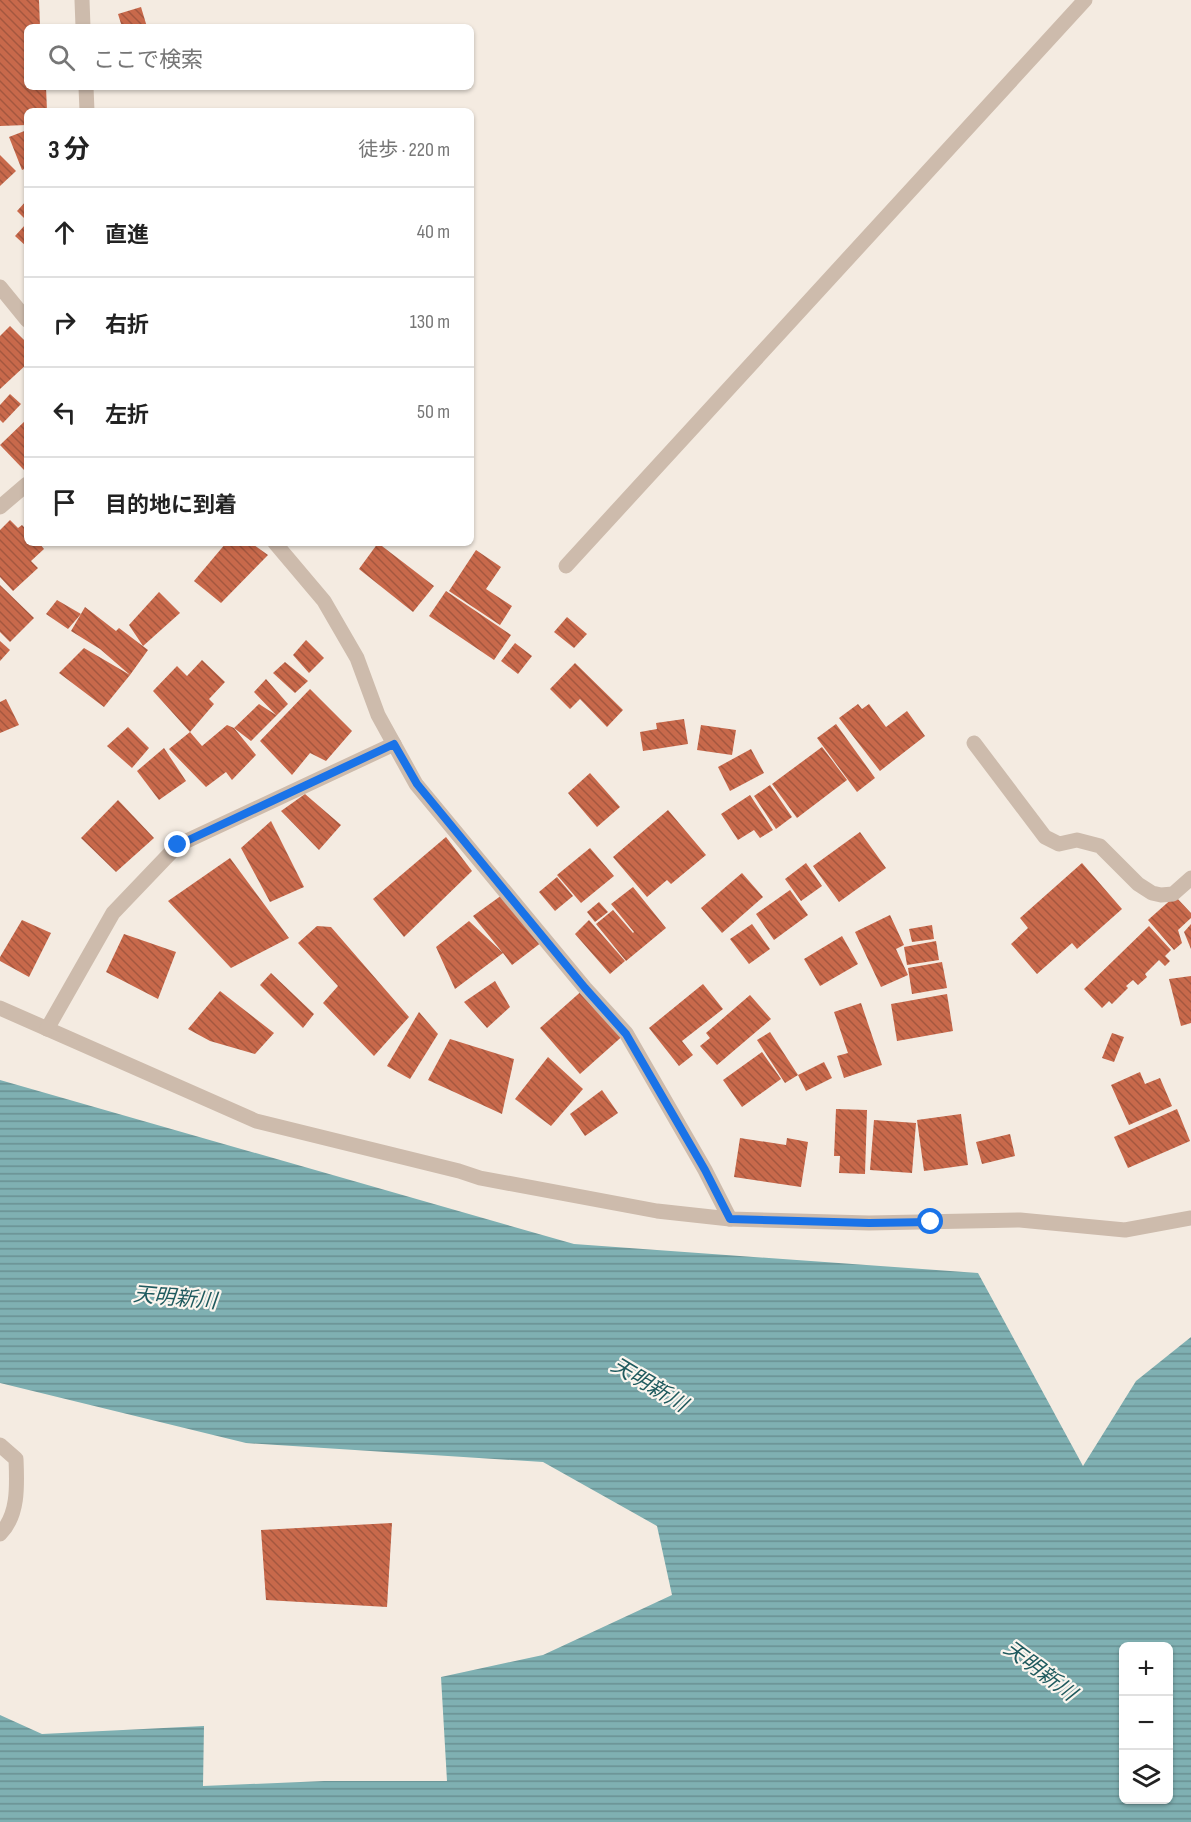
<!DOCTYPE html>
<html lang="ja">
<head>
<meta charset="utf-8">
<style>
	body { margin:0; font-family:"Sofia Sans Condensed","Noto Sans JP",sans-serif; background:#f2f2f2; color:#222 }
	.controls { position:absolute; right:18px; bottom:18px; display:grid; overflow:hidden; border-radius:9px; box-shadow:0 2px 4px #0004 }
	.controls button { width:54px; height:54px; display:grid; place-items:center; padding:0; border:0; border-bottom:2px solid #e0e0e0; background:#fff; color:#222; font:30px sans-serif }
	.stop { position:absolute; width:18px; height:18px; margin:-14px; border:4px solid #1a73e8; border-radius:50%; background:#fff }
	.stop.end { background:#1a73e8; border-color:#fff; box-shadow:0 2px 6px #0008 }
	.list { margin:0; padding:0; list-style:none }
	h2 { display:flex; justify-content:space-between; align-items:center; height:78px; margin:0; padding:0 24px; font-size:26px }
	h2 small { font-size:20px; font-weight:400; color:#767676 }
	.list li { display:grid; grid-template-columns:39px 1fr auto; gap:18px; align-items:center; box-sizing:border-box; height:90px; padding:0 24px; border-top:2px solid #e0e0e0 }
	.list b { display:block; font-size:22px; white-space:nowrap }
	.list em { font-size:20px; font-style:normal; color:#767676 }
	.icon { flex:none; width:33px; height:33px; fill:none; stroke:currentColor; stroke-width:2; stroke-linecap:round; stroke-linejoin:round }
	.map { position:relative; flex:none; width:1191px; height:1822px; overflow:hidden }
	.search { position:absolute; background:#fff; box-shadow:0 2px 4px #0004; left:24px; top:24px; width:450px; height:66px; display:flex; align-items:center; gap:15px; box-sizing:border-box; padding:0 21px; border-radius:9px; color:#767676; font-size:22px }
	.panel { position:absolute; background:#fff; box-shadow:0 2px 4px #0004; left:24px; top:108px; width:450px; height:438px; border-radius:9px }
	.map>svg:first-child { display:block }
	.water { fill:url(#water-rules); fill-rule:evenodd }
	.building { fill:url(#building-back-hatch) }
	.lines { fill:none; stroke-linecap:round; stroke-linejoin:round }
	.minor { stroke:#cdbbac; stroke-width:15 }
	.route { stroke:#1a73e8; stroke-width:8 }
	.labels { text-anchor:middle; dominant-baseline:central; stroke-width:4.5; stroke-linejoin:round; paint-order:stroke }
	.water-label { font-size:21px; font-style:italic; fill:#1f5a5e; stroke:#fbf5ee }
</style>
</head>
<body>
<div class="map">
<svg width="1191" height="1822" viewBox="0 0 1191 1822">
	<defs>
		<pattern id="water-rules" width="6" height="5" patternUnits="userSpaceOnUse" patternTransform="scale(1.5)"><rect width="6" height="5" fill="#7fb0b2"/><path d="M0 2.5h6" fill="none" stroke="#699091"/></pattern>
		<pattern id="building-back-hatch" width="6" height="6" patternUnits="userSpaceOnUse" patternTransform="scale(1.5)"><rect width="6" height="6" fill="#c8694b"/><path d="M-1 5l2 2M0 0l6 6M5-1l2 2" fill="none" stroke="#a4573f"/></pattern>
	</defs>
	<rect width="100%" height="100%" fill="#f4ebe1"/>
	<path class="water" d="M0,1080L574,1244L978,1273L1083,1466L1136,1381L1191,1337V1822H0V1715L42,1734L204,1726L203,1786L324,1781H447L441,1677L543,1655L672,1595L657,1526L543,1462L246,1443L0,1383ZM1124,1646H1168V1800H1124Z"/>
	<g class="building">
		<polygon points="0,0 39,0 40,27 27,27 27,87 46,87 47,111 27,111 27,125 0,126"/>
		<polygon points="141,7 147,27 122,27 118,14"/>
		<polygon points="27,130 27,168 22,170 9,137"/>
		<polygon points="0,155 16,171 0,186"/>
		<polygon points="27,200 27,221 17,211"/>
		<polygon points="25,225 27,227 27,247 15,236"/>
		<polygon points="10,326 27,343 27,364 0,389 0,336"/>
		<polygon points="10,394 21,404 3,423 0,420 0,405"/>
		<polygon points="27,419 27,467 24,470 0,445"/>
		<polygon points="10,520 18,528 22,525 27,530 27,543 39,543 44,549 31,561 38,568 13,591 0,577 0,530"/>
		<polygon points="226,543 251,543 268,555 221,603 194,581"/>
		<polygon points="378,543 434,586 413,612 359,569"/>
		<polygon points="476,550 501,567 486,589 512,606 500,625 449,591"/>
		<polygon points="0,585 34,618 10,642 0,632"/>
		<polygon points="446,591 511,635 494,660 429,616"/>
		<polygon points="159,592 180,613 143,646 129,625"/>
		<polygon points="57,600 81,614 68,629 46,614"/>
		<polygon points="85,607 116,631 119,628 148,650 130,675 104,707 59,673 84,648 130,675 100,649 71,631"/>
		<polygon points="567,617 587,634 574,648 554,632"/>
		<polygon points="306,640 324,658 309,673 293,655"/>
		<polygon points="0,641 10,650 0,661"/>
		<polygon points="515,643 532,656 518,674 501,661"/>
		<polygon points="202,660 225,682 209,699 214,704 190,732 153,691 177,666 187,676"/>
		<polygon points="285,662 308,681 295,693 273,673"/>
		<polygon points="575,663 623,710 607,727 580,699 570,709 550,689"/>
		<polygon points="266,679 288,704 251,741 234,728 259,704 276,715 254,692"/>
		<polygon points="310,689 352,731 326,761 310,753 292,775 260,741"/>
		<polygon points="6,699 19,725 0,733 0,702"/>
		<polygon points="858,704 862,709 869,704 886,727 907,711 925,736 880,771 839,718"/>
		<polygon points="684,719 688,744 643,751 640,732 657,729 656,723"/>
		<polygon points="836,724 875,778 857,792 817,738"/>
		<polygon points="227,725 234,728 256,755 232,780 226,772 206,787 169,749 190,732 202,746"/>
		<polygon points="701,725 736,730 732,755 697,750"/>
		<polygon points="128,727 149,748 132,768 107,746"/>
		<polygon points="822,747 847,780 797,818 772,784"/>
		<polygon points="164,748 186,781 159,800 137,771"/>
		<polygon points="751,749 764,773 730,791 718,767"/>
		<polygon points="590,773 620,807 597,827 568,793"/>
		<polygon points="770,785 792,817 776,829 754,796"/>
		<polygon points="305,794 341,825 319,850 281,811"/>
		<polygon points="750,795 773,830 760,838 754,830 738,840 721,814"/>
		<polygon points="118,800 154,838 116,872 81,838"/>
		<polygon points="668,810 706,855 671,884 667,880 647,897 613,857"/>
		<polygon points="271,821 304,887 270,902 241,848"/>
		<polygon points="860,832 886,868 839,902 813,866"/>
		<polygon points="446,837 472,871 404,937 373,899"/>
		<polygon points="590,848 614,876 581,903 557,875"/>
		<polygon points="230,858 289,938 231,968 168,901"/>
		<polygon points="806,863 822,886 801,901 785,879"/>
		<polygon points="1082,863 1122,909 1077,949 1072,943 1037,974 1011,944 1028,928 1020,918"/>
		<polygon points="742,873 763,897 722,933 701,908"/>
		<polygon points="557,877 573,896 555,911 539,892"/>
		<polygon points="633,887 666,928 626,961 596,924 613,910 633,933 634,932 611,904"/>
		<polygon points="790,890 808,915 774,940 756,914"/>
		<polygon points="502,895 542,942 512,965 503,953 455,989 436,947 469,921 503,953 473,916"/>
		<polygon points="1175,896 1191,913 1191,918 1178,930 1182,943 1174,950 1148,920"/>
		<polygon points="599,902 608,912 595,922 587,912"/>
		<polygon points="890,915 904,945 896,949 908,975 881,987 855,932"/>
		<polygon points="22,920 51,933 29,977 0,961 0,957"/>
		<polygon points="589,920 625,961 610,974 575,934"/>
		<polygon points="752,924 770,949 749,964 730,939"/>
		<polygon points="1191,924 1191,949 1184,932"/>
		<polygon points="932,925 934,939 912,942 909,929"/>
		<polygon points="317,926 331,927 409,1017 374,1056 323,1003 338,986 298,943"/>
		<polygon points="1149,926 1171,950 1165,956 1170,961 1165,966 1159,960 1145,974 1147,977 1138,985 1133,980 1126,986 1128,988 1112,1004 1109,1001 1102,1008 1084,989"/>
		<polygon points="124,934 176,952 158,999 106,972"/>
		<polygon points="842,936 858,964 820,986 804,959"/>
		<polygon points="936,941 939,960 907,965 904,947"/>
		<polygon points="942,962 947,988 912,994 908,968"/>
		<polygon points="271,973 314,1014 303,1028 260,985"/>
		<polygon points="1191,976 1191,1023 1181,1026 1169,979"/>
		<polygon points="495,981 510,1007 487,1028 464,1002"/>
		<polygon points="703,984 723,1009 682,1041 693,1055 679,1066 649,1028"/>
		<polygon points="585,988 626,1033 580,1074 540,1028"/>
		<polygon points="220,991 274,1033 255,1054 210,1041 188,1029"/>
		<polygon points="947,994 953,1031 897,1041 891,1004"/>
		<polygon points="750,995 771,1019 717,1065 700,1046 710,1038 706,1033"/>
		<polygon points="861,1003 882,1065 844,1078 837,1056 848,1053 834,1012"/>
		<polygon points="419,1012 438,1034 410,1079 387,1066"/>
		<polygon points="770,1032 798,1075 785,1083 757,1040"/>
		<polygon points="1112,1033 1124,1037 1114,1062 1102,1058"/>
		<polygon points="450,1039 514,1059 502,1114 428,1080"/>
		<polygon points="762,1052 781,1079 742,1107 723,1080"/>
		<polygon points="548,1057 583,1089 551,1126 515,1099"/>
		<polygon points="824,1062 832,1078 806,1091 798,1075"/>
		<polygon points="1140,1072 1145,1084 1160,1078 1172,1106 1129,1125 1111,1085"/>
		<polygon points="602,1090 618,1113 585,1136 570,1114"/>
		<polygon points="836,1109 867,1110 865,1174 839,1173 840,1156 834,1156"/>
		<polygon points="1177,1109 1190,1141 1128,1168 1114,1137"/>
		<polygon points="961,1114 968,1165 924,1171 917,1120"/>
		<polygon points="874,1120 916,1123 912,1173 870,1170"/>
		<polygon points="1010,1134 1015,1156 982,1164 976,1142"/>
		<polygon points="740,1138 786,1145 787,1138 808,1142 801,1187 734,1177"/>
		<polygon points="392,1523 387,1607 266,1600 261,1530"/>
	</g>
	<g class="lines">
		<g class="minor">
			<polyline points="82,0 83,27"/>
			<polyline points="86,87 87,111"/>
			<polyline points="0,287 27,320"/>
			<polyline points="0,507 27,484"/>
			<polyline points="275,543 324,601 357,658 378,715 416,784 585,988 626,1033 705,1170 730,1219"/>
			<polyline points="566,566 1085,0"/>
			<polyline points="974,743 1045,837 1059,844 1077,840 1100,846 1138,884 1152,893 1161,895 1173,894 1191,878"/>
			<polyline points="0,1008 256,1121 459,1171 480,1178 657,1211 730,1219 869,1223 1020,1220 1125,1230 1191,1218"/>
			<polyline points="47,1029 113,913 178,845 394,744"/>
			<path d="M0,1445L16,1459C17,1484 19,1515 0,1534"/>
		</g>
	</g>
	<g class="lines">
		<polyline class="route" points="178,845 394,744 417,784 585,988 626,1034 705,1170 730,1219 869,1223 931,1222"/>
	</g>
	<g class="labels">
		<g class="water-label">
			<text transform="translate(175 1298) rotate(5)">天明新川</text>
			<text transform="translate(649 1385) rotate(31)">天明新川</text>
			<text transform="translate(1040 1671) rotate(37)">天明新川</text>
		</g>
	</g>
</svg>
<div class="controls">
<button>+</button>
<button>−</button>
<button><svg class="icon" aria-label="layers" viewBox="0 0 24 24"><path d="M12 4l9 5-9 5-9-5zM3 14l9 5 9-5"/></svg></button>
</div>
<div class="stop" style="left:931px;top:1222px"></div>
<div class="stop end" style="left:178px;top:845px"></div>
<div class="search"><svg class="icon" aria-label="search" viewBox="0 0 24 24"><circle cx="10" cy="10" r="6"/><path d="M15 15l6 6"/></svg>ここで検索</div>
<section class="panel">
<h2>3 分<small>徒歩 · 220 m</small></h2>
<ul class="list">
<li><svg class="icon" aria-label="ahead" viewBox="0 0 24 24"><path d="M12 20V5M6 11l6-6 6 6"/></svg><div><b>直進</b></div><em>40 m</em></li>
<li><svg class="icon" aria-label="right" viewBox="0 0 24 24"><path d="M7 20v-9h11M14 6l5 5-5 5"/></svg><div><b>右折</b></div><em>130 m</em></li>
<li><svg class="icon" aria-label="left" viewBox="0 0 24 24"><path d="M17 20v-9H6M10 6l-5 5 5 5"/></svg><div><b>左折</b></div><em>50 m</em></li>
<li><svg class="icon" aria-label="arrive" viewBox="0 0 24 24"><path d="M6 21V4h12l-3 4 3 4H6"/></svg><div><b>目的地に到着</b></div></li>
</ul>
</section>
</div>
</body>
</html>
